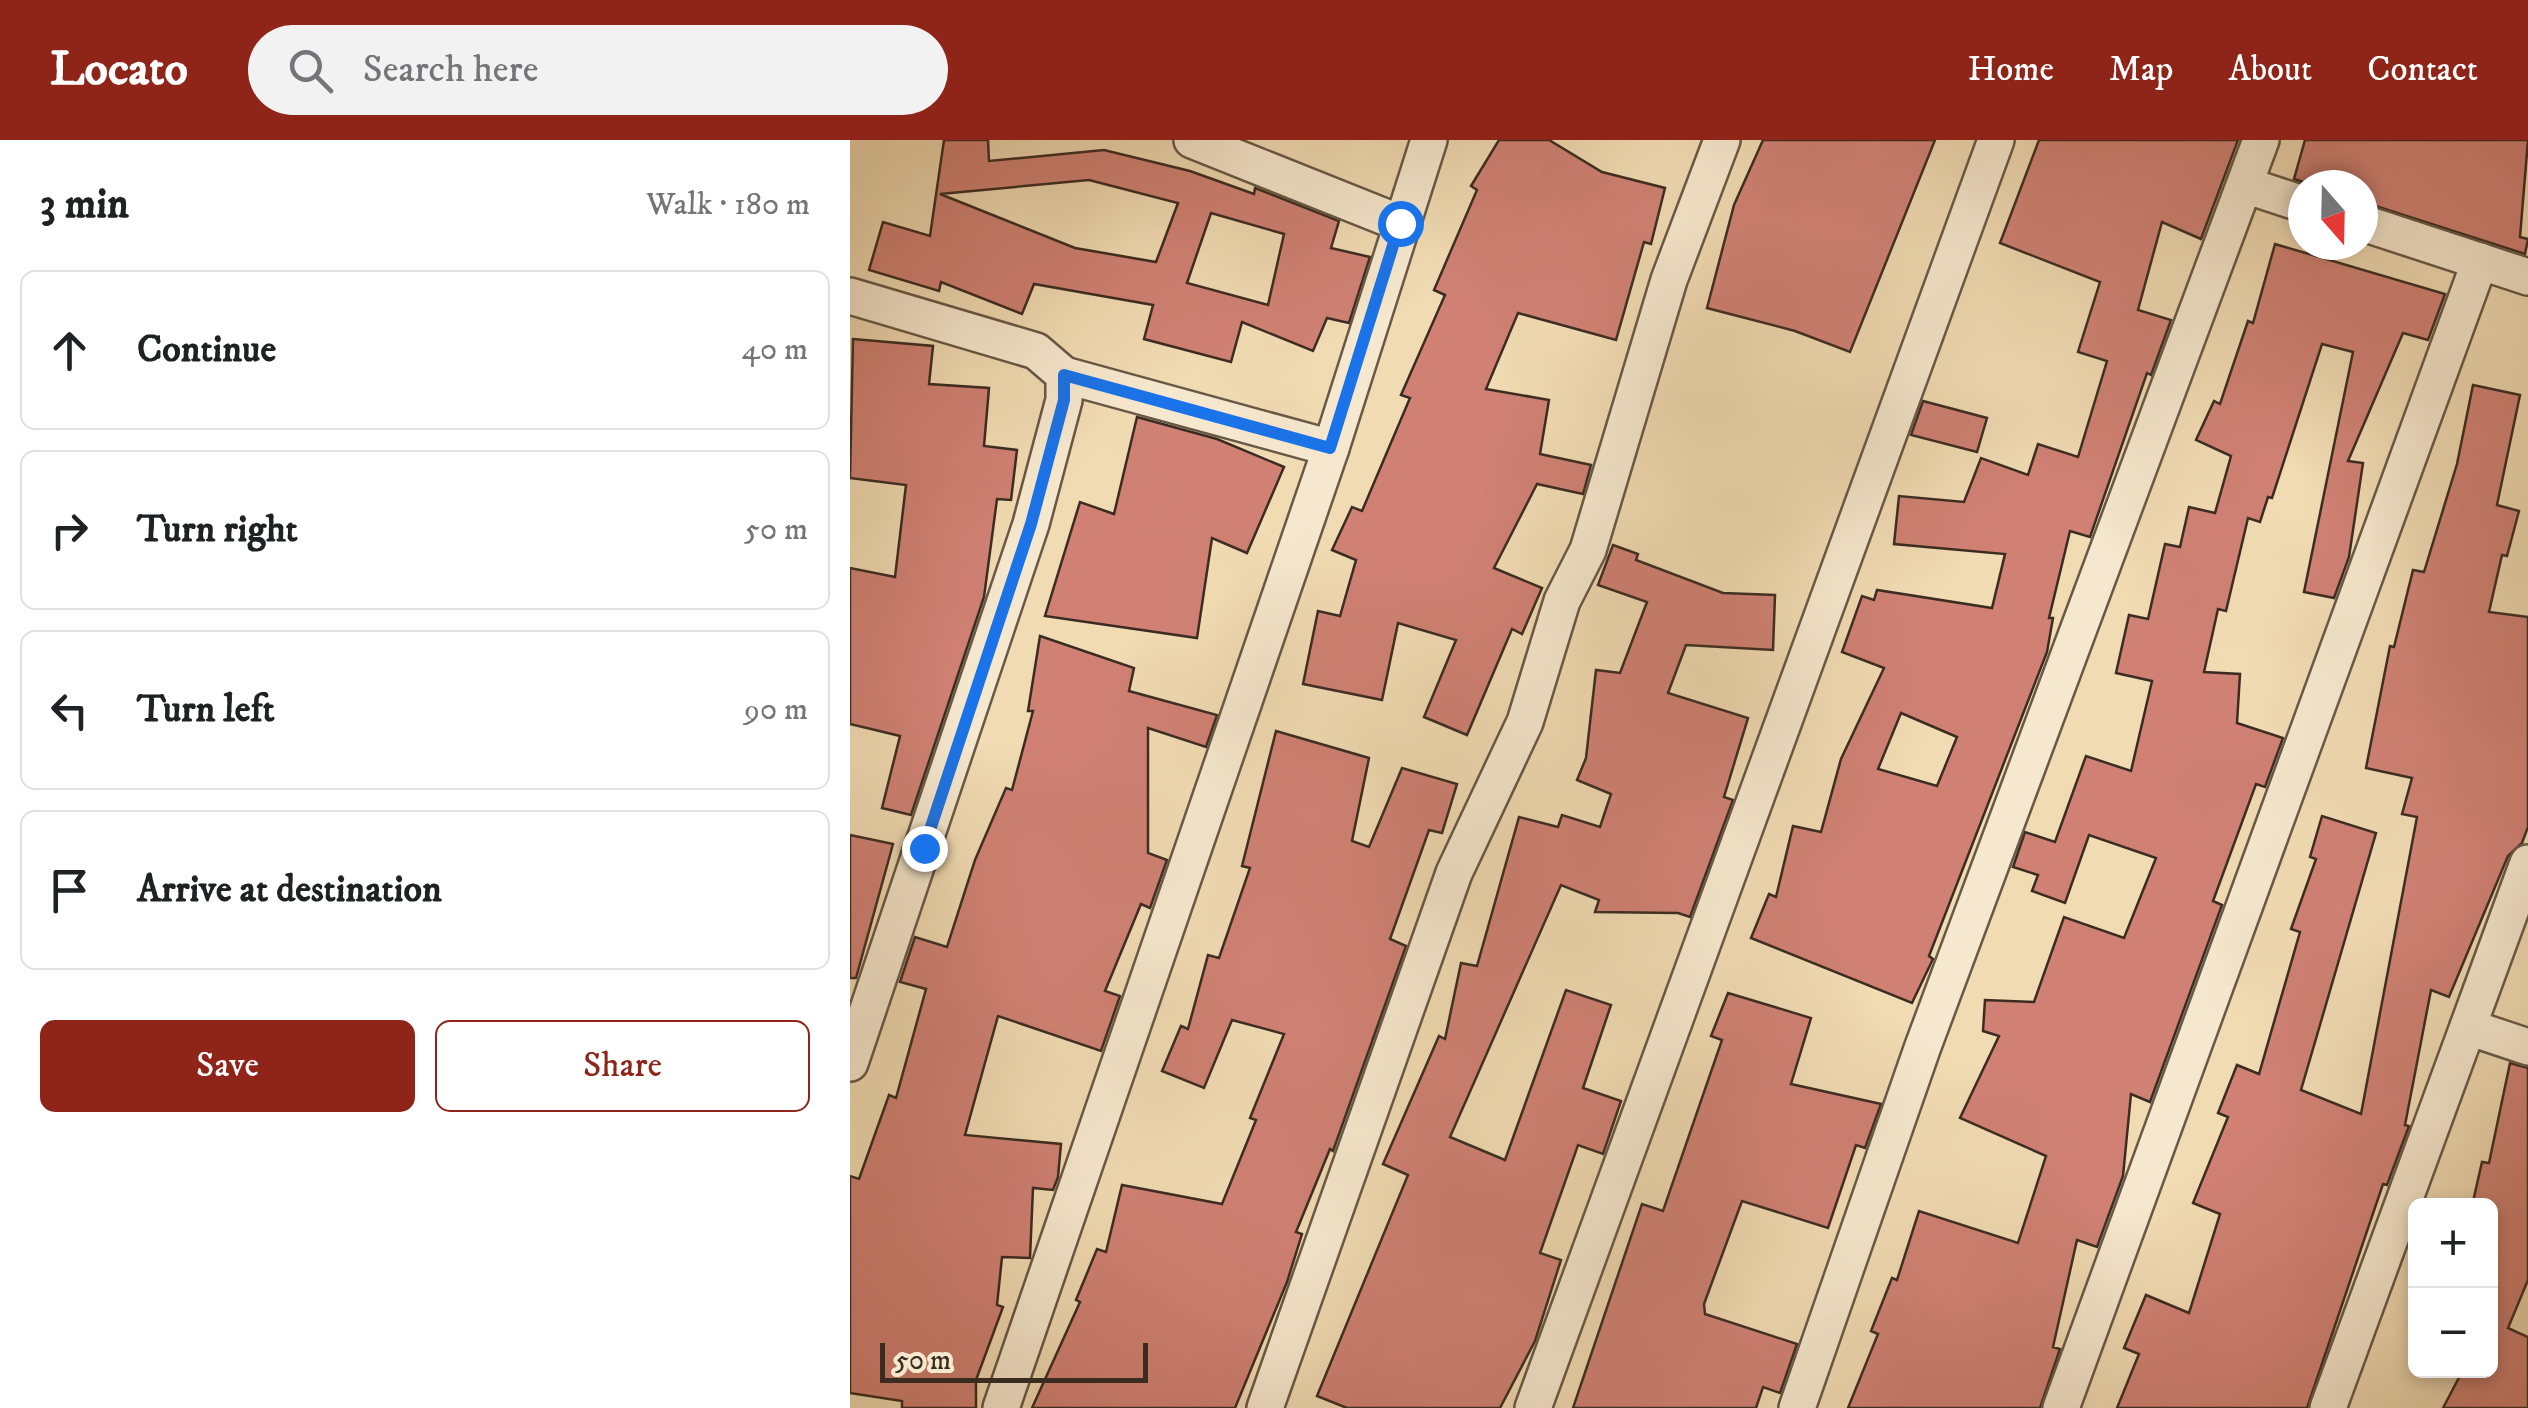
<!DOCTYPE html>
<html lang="en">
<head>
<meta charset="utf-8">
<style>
	body { margin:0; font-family:"IM FELL DW Pica",serif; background:#f2f2f2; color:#202124 }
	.controls { position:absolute; right:30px; bottom:30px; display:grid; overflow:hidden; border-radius:15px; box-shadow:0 5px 15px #0003 }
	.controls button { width:90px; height:90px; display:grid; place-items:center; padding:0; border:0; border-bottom:2px solid #e0e0e0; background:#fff; color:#202124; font:50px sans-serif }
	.compass { position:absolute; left:1438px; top:30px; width:90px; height:90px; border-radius:50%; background:#fff; box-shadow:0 5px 15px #0003; rotate:160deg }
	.scale { position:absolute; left:30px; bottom:25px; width:268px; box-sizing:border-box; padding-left:10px; border:5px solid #3b2c22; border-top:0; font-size:28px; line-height:35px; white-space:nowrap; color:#3b2c22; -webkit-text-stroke:8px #f6e8ce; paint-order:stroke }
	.stop { position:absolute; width:30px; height:30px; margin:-22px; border:8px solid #1a73e8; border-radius:50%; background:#fff }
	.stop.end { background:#1a73e8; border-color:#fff; box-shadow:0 2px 10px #0008 }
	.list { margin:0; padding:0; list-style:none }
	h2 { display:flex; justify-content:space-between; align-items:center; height:130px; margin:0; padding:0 40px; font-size:42px }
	h2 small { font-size:32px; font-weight:400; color:#757577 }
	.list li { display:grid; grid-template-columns:65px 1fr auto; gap:30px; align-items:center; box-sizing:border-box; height:160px; margin:0 20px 20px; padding:0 20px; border:2px solid #e0e0e0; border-radius:15px }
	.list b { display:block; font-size:38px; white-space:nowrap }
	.list em { font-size:32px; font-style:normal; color:#757577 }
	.actions { display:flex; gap:20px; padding:30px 40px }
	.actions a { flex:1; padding:22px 0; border:2px solid #8f2418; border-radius:15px; text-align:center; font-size:35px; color:#8f2418 }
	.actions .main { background:#8f2418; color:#fff }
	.icon { flex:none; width:55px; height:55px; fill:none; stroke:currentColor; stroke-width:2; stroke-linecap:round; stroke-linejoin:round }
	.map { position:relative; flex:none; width:1678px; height:1268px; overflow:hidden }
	header { display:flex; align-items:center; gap:60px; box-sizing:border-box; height:140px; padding:0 50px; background:#8f2418; color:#fff }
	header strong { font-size:48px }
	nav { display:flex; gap:55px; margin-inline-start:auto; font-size:35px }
	.search { width:700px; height:90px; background:#f2f2f2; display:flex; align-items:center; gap:25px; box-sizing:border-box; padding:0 35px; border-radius:55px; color:#757577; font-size:38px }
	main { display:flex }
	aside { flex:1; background:#fff }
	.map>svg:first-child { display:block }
	.building { fill:#d08174; stroke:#3b2c22; stroke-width:2.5; fill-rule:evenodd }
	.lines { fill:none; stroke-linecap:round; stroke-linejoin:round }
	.minor-casing { stroke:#685846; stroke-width:40 }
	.minor { stroke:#f6e8ce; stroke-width:35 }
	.route { stroke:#1a73e8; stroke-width:12 }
</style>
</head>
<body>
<header>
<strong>Locato</strong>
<div class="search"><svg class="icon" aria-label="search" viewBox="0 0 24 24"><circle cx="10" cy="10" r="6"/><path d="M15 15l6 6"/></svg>Search here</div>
<nav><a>Home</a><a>Map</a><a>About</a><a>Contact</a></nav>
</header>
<main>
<aside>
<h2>3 min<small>Walk · 180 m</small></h2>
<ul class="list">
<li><svg class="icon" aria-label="ahead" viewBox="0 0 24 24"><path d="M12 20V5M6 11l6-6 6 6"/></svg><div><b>Continue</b></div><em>40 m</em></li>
<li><svg class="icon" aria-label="right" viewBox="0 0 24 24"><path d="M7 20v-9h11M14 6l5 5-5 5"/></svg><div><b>Turn right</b></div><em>50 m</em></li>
<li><svg class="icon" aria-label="left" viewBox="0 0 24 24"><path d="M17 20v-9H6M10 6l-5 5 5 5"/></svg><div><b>Turn left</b></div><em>90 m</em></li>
<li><svg class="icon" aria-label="arrive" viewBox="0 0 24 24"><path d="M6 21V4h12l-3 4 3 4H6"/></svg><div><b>Arrive at destination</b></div></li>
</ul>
<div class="actions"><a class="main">Save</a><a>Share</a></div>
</aside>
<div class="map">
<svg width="1678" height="1268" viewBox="0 0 1678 1268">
	<rect width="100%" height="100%" fill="#f1dbb3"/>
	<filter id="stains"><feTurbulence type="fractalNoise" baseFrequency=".002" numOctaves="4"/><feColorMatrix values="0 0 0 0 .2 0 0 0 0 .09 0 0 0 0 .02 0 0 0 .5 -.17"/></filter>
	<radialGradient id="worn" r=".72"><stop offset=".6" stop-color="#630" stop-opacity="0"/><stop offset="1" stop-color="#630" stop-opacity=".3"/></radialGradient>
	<g class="building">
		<path d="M94,0H138L139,21L254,10L340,31L404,54L405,48L489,81L481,108L520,117L499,183L477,178L463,211L392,182L381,222L294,199L303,165L184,144L172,174L91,142L89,151L19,130L33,82L80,96ZM239,40L328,63L306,122L225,108L90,54ZM361,73L434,94L418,165L337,143Z"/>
		<polygon points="649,0 699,0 752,32 815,48 801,104 794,102 766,200 668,173 636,249 699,260 690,314 741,325 733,354 687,344 644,428 692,448 672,494 662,489 617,595 574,577 606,500 548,483 532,560 453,544 468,471 490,476 506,420 482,410 502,367 512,371 560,258 551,255 595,155 584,150 627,50 621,46"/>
		<polygon points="913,0 1085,0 1000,212 945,191 857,168 884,65"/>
		<path d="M1189,0H1388L1351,99L1312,82L1288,170L1321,180L1301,235L1297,233L1240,397L1220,391L1199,478H1203L1197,512L1079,816L1083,819L1062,863L901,798L919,754L926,757L943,686L971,692L991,619L1034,528L992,512L1012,456L1024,460L1027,450L1142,468L1155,414L1044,404L1049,356L1114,362L1131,318L1178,335L1188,304L1228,317L1257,221L1228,212L1250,142L1150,103ZM1051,573L1107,597L1087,646L1028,629Z"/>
		<polygon points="1455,0 1678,0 1670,97 1678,99 1675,114 1513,62 1513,45 1462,45 1444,39"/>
		<polygon points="1425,104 1595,154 1578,200 1553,193 1498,321 1513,323 1499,417 1484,458 1454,452 1503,212 1472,204 1422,358 1418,357 1410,382 1398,378 1376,471 1368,469 1354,532 1390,534 1387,583 1433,598 1415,647 1406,644 1363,761 1372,765 1300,962 1281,954 1273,1036 1247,1107 1227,1100 1203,1207 1210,1209 1190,1268 998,1268 1028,1194 1021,1191 1042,1138 1047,1140 1069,1071 1168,1103 1196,1016 1110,978 1149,896 1133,891 1135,860 1184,862 1214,777 1274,798 1306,718 1239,695 1215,763 1182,751 1188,735 1163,727 1175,692 1205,702 1236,616 1281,631 1302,541 1266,533 1279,475 1298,479 1315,404 1330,407 1339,367 1365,373 1381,316 1346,300 1364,261 1370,264 1398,181 1403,183"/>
		<polygon points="3,199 83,206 79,244 139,248 134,306 167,310 161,360 147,359 134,457 61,675 32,668 50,596 0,584 0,428 45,437 56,345 0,338"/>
		<polygon points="1623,245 1670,255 1647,365 1669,371 1657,416 1652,415 1639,472 1678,477 1678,687 1672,703 1658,716 1599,857 1581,850 1555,985 1559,986 1537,1045 1533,1044 1457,1268 1267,1268 1289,1214 1274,1208 1296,1155 1339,1173 1370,1074 1343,1063 1378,977 1368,973 1387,925 1409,934 1450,792 1441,789 1466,719 1460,717 1472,676 1526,693 1451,950 1511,974 1567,677 1552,674 1562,638 1516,628 1540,506 1544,507 1563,430 1574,432 1607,324"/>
		<polygon points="1073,261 1137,278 1127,312 1061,295"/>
		<polygon points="287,277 367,299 434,327 397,413 362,398 347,498 195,476 230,362 264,374"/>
		<polygon points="763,405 788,414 786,420 873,453 925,455 923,510 836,505 818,553 898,578 874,657 883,660 840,777 828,773 745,772 749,760 711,745 600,997 655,1020 716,850 761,865 733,948 771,961 753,1014 728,1005 690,1113 711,1120 685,1201 650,1268 497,1268 467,1256 558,1035 533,1024 589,896 595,899 611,823 627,826 669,677 708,687 712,675 750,687 761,654 727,640 736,618 746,530 770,533 797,462 748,445"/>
		<polygon points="190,496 284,528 279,551 367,575 356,607 298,588 298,713 317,720 300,768 291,764 255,851 270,856 251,911 148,876 115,995 211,1004 208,1037 203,1050 183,1048 180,1118 152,1117 147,1165 153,1167 126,1240 126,1268 52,1268 52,1261 0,1253 0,1036 9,1039 39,955 46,958 76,849 50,842 65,797 97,807 125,720 156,648 162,650 183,571 178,571"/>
		<polygon points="426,591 519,618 502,701 519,707 552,628 607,644 592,693 579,690 540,799 556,806 483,1011 480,1009 446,1092 452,1094 437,1142 385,1268 182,1268 230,1162 226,1160 247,1109 256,1112 272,1045 372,1064 406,980 400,978 434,894 382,880 354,948 312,931 331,886 338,889 358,815 369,818 400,728 392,726"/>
		<polygon points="0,695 43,704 6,838 0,838"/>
		<polygon points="878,853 961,878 941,944 1031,964 1015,1008 1006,1005 978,1088 892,1061 854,1164 855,1174 947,1204 930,1253 913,1247 906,1268 723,1268 792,1064 813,1071 872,900 861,896"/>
		<polygon points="1660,923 1678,928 1678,1140 1658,1188 1678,1197 1678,1268 1593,1268 1613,1230 1640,1230 1640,1066 1622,1066 1632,1022 1639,1023"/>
	</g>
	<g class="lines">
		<g class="minor-casing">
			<g id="minor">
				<polyline points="342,0 550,83"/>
				<polyline points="1395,45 1453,64"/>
				<polyline points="1513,83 1678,137"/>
				<polyline points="0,156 186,211 214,235 214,260 181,384 0,923"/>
				<polyline points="214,235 481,308"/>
				<polyline points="1618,887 1678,907"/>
				<polyline points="151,1268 481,308 579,0"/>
				<polyline points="415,1268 604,733 675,582 712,461 738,410 819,140 872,0"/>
				<polyline points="683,1268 1146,0"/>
				<polyline points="947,1268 1072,909 1411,0"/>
				<polyline points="1211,1268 1630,121"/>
				<polyline points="1478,1268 1678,723"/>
			</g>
		</g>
		<use href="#minor" class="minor"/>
	</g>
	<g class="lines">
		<polyline class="route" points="74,708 181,384 214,260 214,235 480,308 550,83"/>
	</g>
	<rect width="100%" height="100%" filter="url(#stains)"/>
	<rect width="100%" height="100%" fill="url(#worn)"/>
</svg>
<div class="controls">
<button>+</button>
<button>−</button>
</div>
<svg class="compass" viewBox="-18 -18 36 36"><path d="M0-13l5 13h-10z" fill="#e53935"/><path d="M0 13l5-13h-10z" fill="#757577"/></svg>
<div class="scale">50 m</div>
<div class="stop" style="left:550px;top:83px"></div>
<div class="stop end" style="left:74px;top:708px"></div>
</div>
</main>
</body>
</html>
